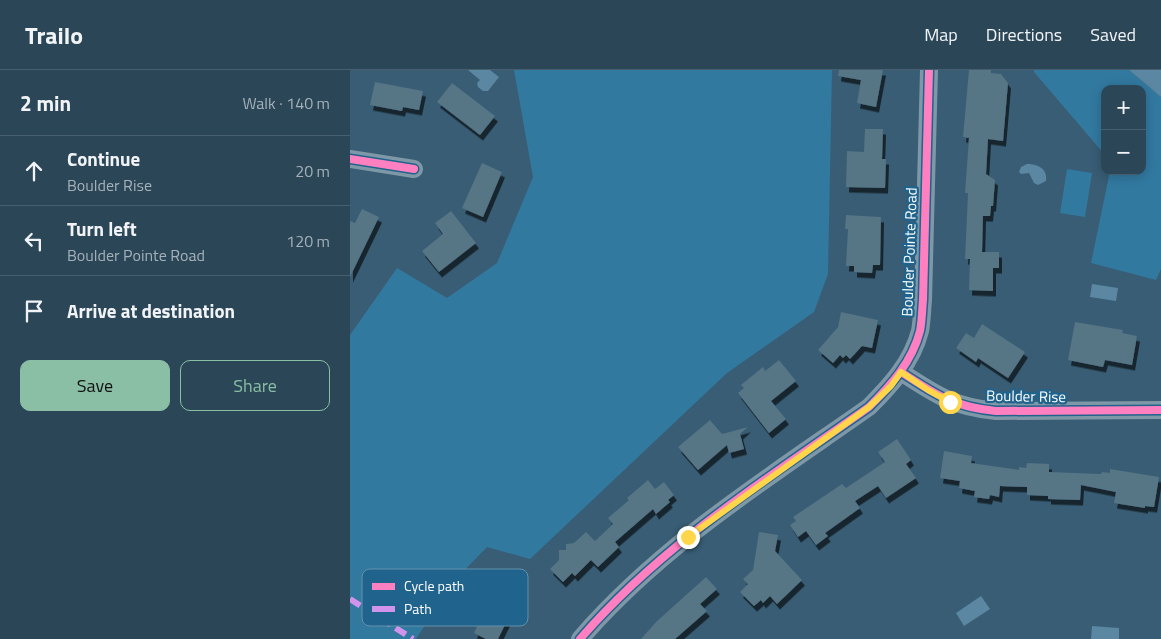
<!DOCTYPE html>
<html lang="en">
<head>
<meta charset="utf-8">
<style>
	body { margin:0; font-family:"Titillium Web",sans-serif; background:#324d5d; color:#f1f3f6 }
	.controls { position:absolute; right:15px; top:15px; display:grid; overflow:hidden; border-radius:10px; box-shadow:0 2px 12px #0003 }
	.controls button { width:45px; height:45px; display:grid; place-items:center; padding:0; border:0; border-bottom:1px solid #465e6d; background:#2a4657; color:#f1f3f6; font:25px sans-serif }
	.stop { position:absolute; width:15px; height:15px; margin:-11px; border:4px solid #ffd54a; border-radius:50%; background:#fff }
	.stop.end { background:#ffd54a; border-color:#fff; box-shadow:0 1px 5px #0008 }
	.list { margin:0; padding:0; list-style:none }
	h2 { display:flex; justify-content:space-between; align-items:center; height:65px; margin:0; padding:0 20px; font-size:21px }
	h2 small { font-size:16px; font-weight:400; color:#a5b1ba }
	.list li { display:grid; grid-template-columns:32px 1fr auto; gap:15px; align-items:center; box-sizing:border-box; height:70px; padding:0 20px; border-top:1px solid #465e6d }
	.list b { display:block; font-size:19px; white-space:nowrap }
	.list p { margin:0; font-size:16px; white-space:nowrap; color:#a5b1ba }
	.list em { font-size:16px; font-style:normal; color:#a5b1ba }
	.actions { display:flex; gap:10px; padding:15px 20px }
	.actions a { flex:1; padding:11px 0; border:1px solid #8abfa5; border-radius:10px; text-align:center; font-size:18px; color:#8abfa5 }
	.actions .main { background:#8abfa5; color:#111 }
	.icon { flex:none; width:28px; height:28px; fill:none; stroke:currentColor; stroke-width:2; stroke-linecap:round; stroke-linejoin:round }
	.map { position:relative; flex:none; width:811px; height:569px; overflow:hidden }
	header { display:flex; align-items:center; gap:30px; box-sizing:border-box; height:70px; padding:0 25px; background:#2a4657; border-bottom:1px solid #465e6d }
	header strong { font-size:24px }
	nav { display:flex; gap:28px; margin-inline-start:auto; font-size:18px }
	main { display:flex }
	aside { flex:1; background:#2a4657 }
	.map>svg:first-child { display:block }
	.green { fill:#3279a0 }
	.water { fill:#5b87a2 }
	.building { fill:#567485; filter:url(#shadow) }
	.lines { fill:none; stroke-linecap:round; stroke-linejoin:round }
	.street { stroke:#7f98a7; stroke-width:18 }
	.quiet { stroke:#d193ec; stroke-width:6; stroke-dasharray:12 6; stroke-linecap:butt }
	.cycleway-casing { stroke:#20638c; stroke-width:11 }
	.cycleway { stroke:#ff80c0; stroke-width:8 }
	.route { stroke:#ffd54a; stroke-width:6 }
	.labels { text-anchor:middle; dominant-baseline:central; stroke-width:4.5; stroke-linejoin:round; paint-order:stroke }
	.street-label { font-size:15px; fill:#fff; stroke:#20638c }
	.key { fill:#20638c; stroke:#6392ae; stroke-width:1 }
	.key-label { font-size:14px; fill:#fff }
</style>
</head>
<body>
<header>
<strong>Trailo</strong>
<nav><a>Map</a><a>Directions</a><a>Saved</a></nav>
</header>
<main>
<aside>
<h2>2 min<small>Walk · 140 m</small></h2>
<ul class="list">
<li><svg class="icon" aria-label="ahead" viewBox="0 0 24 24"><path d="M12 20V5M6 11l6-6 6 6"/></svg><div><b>Continue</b><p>Boulder Rise</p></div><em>20 m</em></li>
<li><svg class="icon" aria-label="left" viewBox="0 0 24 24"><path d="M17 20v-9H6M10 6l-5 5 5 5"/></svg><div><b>Turn left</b><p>Boulder Pointe Road</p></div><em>120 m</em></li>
<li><svg class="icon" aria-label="arrive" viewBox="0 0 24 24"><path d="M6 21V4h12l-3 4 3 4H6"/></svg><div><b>Arrive at destination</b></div></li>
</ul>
<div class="actions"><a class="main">Save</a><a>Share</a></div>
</aside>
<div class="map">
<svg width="811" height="569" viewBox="0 0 811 569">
	<defs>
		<filter id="shadow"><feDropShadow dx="3" dy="5.5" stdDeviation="0" flood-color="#0009"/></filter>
	</defs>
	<rect width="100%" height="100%" fill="#385d74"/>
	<g class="green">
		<polygon points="164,0 482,0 478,204 464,242 377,303 180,489 137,477 101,514 66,569 0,569 0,265 47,198 97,228 147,193 183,107"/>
		<polygon points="684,0 779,0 811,27 811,199 806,210 741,193 760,101 792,101 792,19 755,19 755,85 684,2"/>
		<polygon points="717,99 742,103 735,147 710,143"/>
	</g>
	<g class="water">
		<polygon points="118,0 140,0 149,7 138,21 133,21 128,17 127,13 130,10"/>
		<polygon points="779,0 811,0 811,27"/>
		<path d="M677,94C688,94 698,99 696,111L688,115L684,113L679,103L671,104L669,102L671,97Z"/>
		<polygon points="742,214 768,218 766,231 740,227"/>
		<polygon points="631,526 640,539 614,556 606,543"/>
		<polygon points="742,556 769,558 769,569 741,569"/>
	</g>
	<g class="building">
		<polygon points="489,0 533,0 526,37 507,33 511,10 488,6"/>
		<polygon points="619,0 641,0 641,3 651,4 658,13 653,71 638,69 636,104 645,110 643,136 641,136 640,146 633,146 632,182 649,182 649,198 643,198 643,221 619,220 620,189 615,189 618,123 615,123 619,68 613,67"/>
		<polygon points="25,12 73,21 69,40 53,37 52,41 20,35"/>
		<polygon points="102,13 145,46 130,65 87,32"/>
		<polygon points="515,59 533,59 532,89 536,89 535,118 496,117 497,81 514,82"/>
		<polygon points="132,93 152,102 133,147 112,138"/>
		<polygon points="12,139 29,147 0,207 0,151 5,153"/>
		<polygon points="101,141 126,173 89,202 72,181 93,164 85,153"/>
		<polygon points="496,145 531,147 530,195 523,195 522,203 504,202 504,196 496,196 498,159 495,159"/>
		<polygon points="491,242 528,250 522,278 512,276 500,289 496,285 493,288 490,285 483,293 468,280 488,257"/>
		<polygon points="725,252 773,260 772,263 787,266 782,295 755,290 753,297 718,290"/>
		<polygon points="632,254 675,282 658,308 628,288 626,292 606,278 616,263 624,268"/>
		<polygon points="429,290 446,311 421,331 436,349 419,363 388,323 394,318 391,315 413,297 415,301"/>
		<polygon points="360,350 372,364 398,357 390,364 394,379 379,383 377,375 348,400 328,377"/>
		<polygon points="547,369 561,390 556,394 566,408 536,428 528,416 505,431 510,438 475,463 478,466 466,475 456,461 448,467 440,455 446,451 443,447 492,414 496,418 535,392 528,382"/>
		<polygon points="594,381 622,386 621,393 669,400 669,397 676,398 677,393 699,394 699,402 751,404 752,402 760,403 760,399 809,407 804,437 795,436 795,438 764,433 766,422 731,415 730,430 698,429 698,426 677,425 677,417 650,416 649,427 640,425 639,429 624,427 625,421 609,418 610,411 590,408"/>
		<polygon points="298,410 305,419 314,412 324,425 318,430 320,432 306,444 303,439 265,472 269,477 248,497 241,490 225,506 222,503 213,512 200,499 209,490 209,480 216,480 216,474 224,473 236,462 245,471 263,454 258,448 279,430 277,428"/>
		<polygon points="409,462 428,465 425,481 452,510 427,534 420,526 413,533 411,530 404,536 390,522 398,514 393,509 403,500"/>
		<polygon points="152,505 174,516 148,569 136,569 124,563 132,546 124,542 132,526 140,530"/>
		<polygon points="356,507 367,519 350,534 357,541 325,569 291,569 306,552"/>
	</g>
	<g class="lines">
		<g class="street">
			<polyline points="0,89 64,99"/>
			<path d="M551,302C586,325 604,337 646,341L811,340"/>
			<path d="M230,569C311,475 418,408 519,337C541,315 562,292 570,261C572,251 572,240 573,230L579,0"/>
		</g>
		<polyline class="quiet" points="0,529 63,569"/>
		<g class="cycleway-casing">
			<g id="cycleway">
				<polyline points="0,89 64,99"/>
				<path d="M551,302C586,325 604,337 646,341L811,340"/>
				<path d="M230,569C311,475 418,408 519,337C541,315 562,292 570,261C572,251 572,240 573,230L579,0"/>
			</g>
		</g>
		<use href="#cycleway" class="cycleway"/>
	</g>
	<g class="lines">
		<polyline class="route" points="338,467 519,337 541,316 551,302 578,320 600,332"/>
	</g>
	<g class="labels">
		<g class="street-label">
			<text transform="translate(559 182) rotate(-88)">Boulder Pointe Road</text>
			<text transform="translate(676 326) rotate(1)">Boulder Rise</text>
		</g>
	</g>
	<rect x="12" y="499" width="166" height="57" rx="8" class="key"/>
	<rect x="22" y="513" width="23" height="7" fill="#ff80c0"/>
	<rect x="22" y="536" width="23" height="6" fill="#d193ec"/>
	<g class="key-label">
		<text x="54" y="521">Cycle path</text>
		<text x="54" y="544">Path</text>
	</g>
</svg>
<div class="controls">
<button>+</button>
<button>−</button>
</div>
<div class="stop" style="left:600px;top:332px"></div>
<div class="stop end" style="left:338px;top:467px"></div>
</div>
</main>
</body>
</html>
